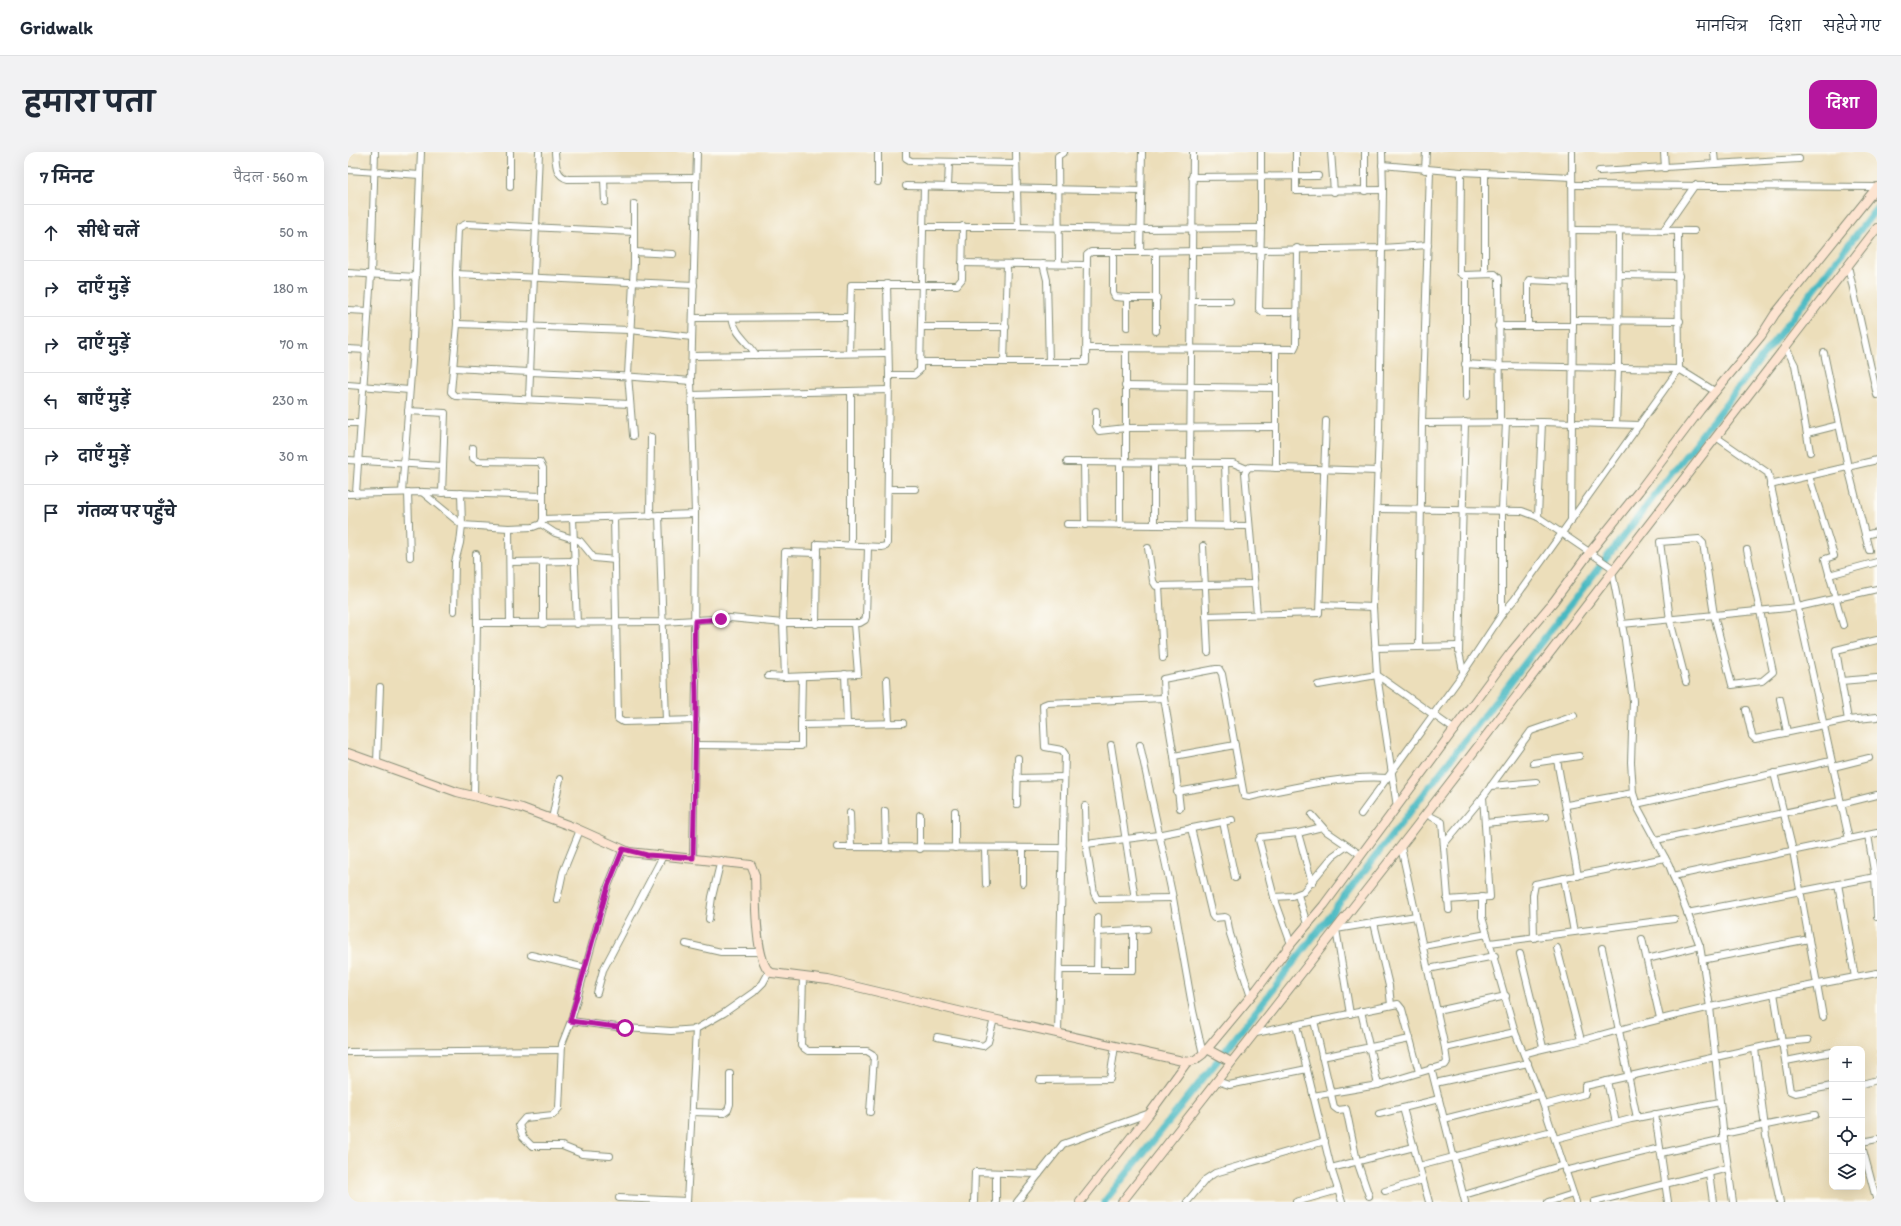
<!DOCTYPE html>
<html lang="hi">
<head>
<meta charset="utf-8">
<style>
	body { margin:0; font-family:Itim,"Playpen Sans Deva",sans-serif; background:#f2f2f3; color:#1f2937 }
	.controls { position:absolute; right:12px; bottom:12px; display:grid; overflow:hidden; border-radius:8px; box-shadow:0 4px 16px #0002 }
	.controls button { width:36px; height:36px; display:grid; place-items:center; padding:0; border:0; border-bottom:1px solid #e0e1e3; background:#fff; color:#1f2937; font:20px sans-serif }
	.stop { position:absolute; width:12px; height:12px; margin:-9px; border:3px solid #b5179e; border-radius:50%; background:#fff }
	.stop.end { background:#b5179e; border-color:#fff; box-shadow:0 1px 4px #0008 }
	.list { margin:0; padding:0; list-style:none }
	h2 { display:flex; justify-content:space-between; align-items:center; height:52px; margin:0; padding:0 16px; font-size:17px }
	h2 small { font-size:13px; font-weight:400; color:#747a83 }
	.list li { display:grid; grid-template-columns:26px 1fr auto; gap:12px; align-items:center; box-sizing:border-box; height:56px; padding:0 16px; border-top:1px solid #e0e1e3 }
	.list b { display:block; font-size:15px; white-space:nowrap }
	.list em { font-size:13px; font-style:normal; color:#747a83 }
	.icon { flex:none; width:22px; height:22px; fill:none; stroke:currentColor; stroke-width:2; stroke-linecap:round; stroke-linejoin:round }
	.map { position:relative; flex:none; width:1529px; height:1050px; overflow:hidden; border-radius:12px }
	header { display:flex; align-items:center; gap:24px; box-sizing:border-box; height:56px; padding:0 20px; background:#fff; border-bottom:1px solid #e0e1e3 }
	header strong { font-size:19px }
	nav { display:flex; gap:22px; margin-inline-start:auto; font-size:14px }
	.intro { display:flex; align-items:center; justify-content:space-between; box-sizing:border-box; height:96px; padding:0 24px }
	h1 { margin:0; font-size:28px }
	.button { padding:10px 18px; border-radius:12px; background:#b5179e; color:#fff; font-size:14px; font-weight:700 }
	main { display:flex; gap:24px; padding:0 24px }
	aside { flex:1; background:#fff; border-radius:12px; box-shadow:0 4px 16px #0002 }
	.map>svg:first-child { display:block }
	.lines { fill:none; stroke-linecap:round; stroke-linejoin:round }
	.canal { stroke:#4ab9c2; stroke-width:7 }
	.street-casing { stroke:#868e77; stroke-width:8 }
	.secondary-casing { stroke:#868e77; stroke-width:10 }
	.street { stroke:#fff; stroke-width:6 }
	.secondary { stroke:#fde4d1; stroke-width:8 }
	.route { stroke:#b5179e; stroke-width:5 }
</style>
</head>
<body>
<header>
<strong>Gridwalk</strong>
<nav><a>मानचित्र</a><a>दिशा</a><a>सहेजे गए</a></nav>
</header>
<div class="intro"><h1>हमारा पता</h1><a class="button">दिशा</a></div>
<main>
<aside>
<h2>7 मिनट<small>पैदल · 560 m</small></h2>
<ul class="list">
<li><svg class="icon" aria-label="ahead" viewBox="0 0 24 24"><path d="M12 20V5M6 11l6-6 6 6"/></svg><div><b>सीधे चलें</b></div><em>50 m</em></li>
<li><svg class="icon" aria-label="right" viewBox="0 0 24 24"><path d="M7 20v-9h11M14 6l5 5-5 5"/></svg><div><b>दाएँ मुड़ें</b></div><em>180 m</em></li>
<li><svg class="icon" aria-label="right" viewBox="0 0 24 24"><path d="M7 20v-9h11M14 6l5 5-5 5"/></svg><div><b>दाएँ मुड़ें</b></div><em>70 m</em></li>
<li><svg class="icon" aria-label="left" viewBox="0 0 24 24"><path d="M17 20v-9H6M10 6l-5 5 5 5"/></svg><div><b>बाएँ मुड़ें</b></div><em>230 m</em></li>
<li><svg class="icon" aria-label="right" viewBox="0 0 24 24"><path d="M7 20v-9h11M14 6l5 5-5 5"/></svg><div><b>दाएँ मुड़ें</b></div><em>30 m</em></li>
<li><svg class="icon" aria-label="arrive" viewBox="0 0 24 24"><path d="M6 21V4h12l-3 4 3 4H6"/></svg><div><b>गंतव्य पर पहुँचे</b></div></li>
</ul>
</aside>
<div class="map">
<svg width="1529" height="1050" viewBox="0 0 1529 1050">
	<rect width="100%" height="100%" fill="#fdfcf7"/>
	<filter id="ink" filterUnits="userSpaceOnUse"><feTurbulence type="fractalNoise" baseFrequency=".025" numOctaves="2"/><feDisplacementMap in="SourceGraphic" scale="8" xChannelSelector="R" yChannelSelector="G"/><feConvolveMatrix kernelMatrix="1 2 1 2 8 2 1 2 1" color-interpolation-filters="sRGB"/></filter>
	<filter id="wash" filterUnits="userSpaceOnUse"><feTurbulence type="fractalNoise" baseFrequency=".012" numOctaves="4" result="noise"/><feDisplacementMap in="SourceGraphic" scale="16" xChannelSelector="R" yChannelSelector="G"/><feGaussianBlur stdDeviation="0.9" result="paint"/><feColorMatrix in="noise" values="0 0 0 0 0 0 0 0 0 0 0 0 0 0 0 0 0 1.4 0 .05"/><feComposite in="paint" operator="in"/></filter>
	<g filter="url(#wash)">
		<rect width="100%" height="100%" fill="#ecdeba"/>
		<g class="lines">
			<polyline class="canal" points="756,1050 874,903 1529,56"/>
		</g>
	</g>
	<g filter="url(#ink)">
		<g class="lines">
			<g class="street-casing">
				<g id="street">
					<path d="M207,0C208,11 207,24 220,27L348,26"/>
					<polyline points="530,0 530,30"/>
					<polyline points="558,0 558,6 563,9 668,11"/>
					<polyline points="913,0 913,76 911,157 915,160 947,160"/>
					<polyline points="948,0 948,39 1035,38"/>
					<polyline points="983,0 986,40"/>
					<polyline points="1034,0 1035,38 1031,277 1025,455 1029,523 1049,655"/>
					<polyline points="1316,0 1317,16"/>
					<polyline points="1366,0 1367,12"/>
					<polyline points="1034,13 1113,20 1224,25"/>
					<polyline points="0,18 72,23"/>
					<polyline points="1077,18 1078,0"/>
					<polyline points="1251,19 1451,7"/>
					<polyline points="1113,20 1112,121 1115,123 1147,122 1151,126 1152,270"/>
					<polyline points="1137,21 1137,122"/>
					<polyline points="844,25 970,24"/>
					<polyline points="256,27 257,50"/>
					<polyline points="1224,33 1529,35"/>
					<polyline points="558,34 793,39"/>
					<polyline points="600,34 601,10"/>
					<polyline points="162,35 162,0"/>
					<polyline points="1017,39 1017,0"/>
					<polyline points="575,75 670,75 668,0"/>
					<polyline points="670,75 792,77 913,76"/>
					<polyline points="1225,78 1346,79"/>
					<polyline points="1315,79 1347,33"/>
					<polyline points="808,99 808,179"/>
					<polyline points="286,100 325,102"/>
					<polyline points="792,100 1034,96 1080,93"/>
					<polyline points="765,101 765,141 767,145 779,146 809,146"/>
					<polyline points="614,111 738,113"/>
					<polyline points="695,112 699,128 701,210"/>
					<polyline points="711,112 710,4 716,0"/>
					<polyline points="1500,114 1529,243"/>
					<polyline points="0,121 68,125"/>
					<polyline points="108,122 346,133"/>
					<polyline points="1118,123 1118,245"/>
					<polyline points="1271,123 1331,124"/>
					<polyline points="779,146 779,175"/>
					<polyline points="844,149 882,149"/>
					<polyline points="0,158 20,159"/>
					<polyline points="345,166 501,165"/>
					<path d="M384,166C388,184 399,188 408,203"/>
					<polyline points="1225,168 1332,169"/>
					<polyline points="109,172 282,178 344,185"/>
					<polyline points="1150,174 1225,174"/>
					<polyline points="1180,174 1180,132 1181,128 1225,130"/>
					<polyline points="573,175 658,175"/>
					<polyline points="1437,194 1447,213 1462,300"/>
					<polyline points="739,196 946,197 948,193 949,96"/>
					<polyline points="0,197 18,198"/>
					<polyline points="778,197 778,310"/>
					<polyline points="928,197 928,316"/>
					<polyline points="501,201 503,133 609,133 614,127 615,74"/>
					<polyline points="1476,201 1500,315 1521,398"/>
					<polyline points="344,204 539,201"/>
					<polyline points="573,210 738,210 739,103 743,100 792,100 794,0"/>
					<polyline points="656,210 659,112"/>
					<polyline points="1117,212 1150,214 1331,217 1330,80"/>
					<path d="M106,216C185,221 264,222 343,229"/>
					<polyline points="541,223 566,223 572,218 576,34"/>
					<polyline points="0,233 61,238"/>
					<polyline points="777,234 928,236"/>
					<polyline points="503,239 503,393"/>
					<polyline points="344,243 540,238"/>
					<polyline points="181,247 191,0"/>
					<polyline points="282,252 107,244 103,240 109,172 108,122 110,76 118,72 286,80"/>
					<polyline points="60,259 97,261 94,341"/>
					<polyline points="748,259 748,274 751,279 778,276 928,275"/>
					<polyline points="1194,270 1291,273"/>
					<polyline points="0,271 12,271"/>
					<polyline points="1074,271 1194,270 1190,365"/>
					<polyline points="1268,272 1270,216 1271,79"/>
					<polyline points="1459,281 1491,273"/>
					<polyline points="285,284 280,223 286,112 286,52"/>
					<polyline points="1368,285 1420,321 1501,687"/>
					<polyline points="125,296 125,306 130,309 192,310 195,316 195,344"/>
					<polyline points="0,308 94,314"/>
					<polyline points="719,310 885,311 899,317"/>
					<polyline points="736,310 737,373"/>
					<polyline points="772,311 772,373"/>
					<polyline points="877,311 879,373"/>
					<polyline points="1461,324 1486,404 1477,407 1495,473"/>
					<polyline points="1422,333 1529,308"/>
					<polyline points="540,337 567,337"/>
					<polyline points="54,340 64,209 73,0"/>
					<polyline points="60,340 62,405"/>
					<polyline points="74,340 114,373 161,376 185,375 193,372 195,367"/>
					<polyline points="8,341 23,123 27,0"/>
					<polyline points="0,342 74,340 195,344 195,367 347,362"/>
					<polyline points="1029,357 1174,359 1190,365 1266,417"/>
					<polyline points="311,363 318,569"/>
					<polyline points="302,364 303,285"/>
					<polyline points="266,365 270,567 275,570 348,568"/>
					<polyline points="225,366 229,472"/>
					<polyline points="1223,369 1225,168 1224,0"/>
					<polyline points="193,372 207,381 232,389 246,406 267,408"/>
					<polyline points="719,372 901,374"/>
					<polyline points="806,373 806,311"/>
					<polyline points="843,373 842,311 845,0"/>
					<polyline points="161,376 162,471 314,470 382,466 435,471 512,471 517,468 518,465 520,395"/>
					<polyline points="1517,383 1529,380"/>
					<polyline points="855,394 860,500"/>
					<polyline points="800,396 805,429 808,434 906,432"/>
					<polyline points="195,409 195,472"/>
					<polyline points="162,410 227,409"/>
					<polyline points="1264,420 1277,488 1285,549 1283,610 1285,641 1290,656 1321,713 1352,794 1362,855 1376,987 1385,1050"/>
					<polyline points="1481,423 1529,410"/>
					<polyline points="811,434 815,506"/>
					<polyline points="972,453 1025,455"/>
					<polyline points="106,459 107,410 112,391 114,373 113,341"/>
					<polyline points="909,462 898,332 897,321 899,317 902,315 1030,319"/>
					<polyline points="1154,462 1154,358 1158,270"/>
					<polyline points="858,464 971,461 978,269"/>
					<polyline points="129,471 162,471"/>
					<polyline points="468,472 469,392 533,395 538,394 539,391 541,223 539,132"/>
					<polyline points="1274,472 1450,455 1529,437"/>
					<polyline points="1071,494 1074,271 1082,18"/>
					<polyline points="1027,496 1111,494"/>
					<polyline points="1115,519 1111,500 1117,270"/>
					<polyline points="497,522 499,572"/>
					<polyline points="420,524 437,525 510,522 506,472"/>
					<polyline points="437,525 435,471 437,400 469,401"/>
					<polyline points="454,525 453,573 555,571"/>
					<polyline points="539,527 541,571"/>
					<polyline points="1493,529 1529,526"/>
					<polyline points="1338,530 1322,468 1312,390 1351,387 1355,391 1366,463 1384,533 1414,529 1425,520 1399,398"/>
					<polyline points="970,533 1029,523 1107,578"/>
					<polyline points="1432,547 1439,580"/>
					<polyline points="1398,558 1404,584 1407,587 1500,568 1529,565"/>
					<polyline points="1500,568 1488,498 1529,488"/>
					<polyline points="347,593 453,594 453,573"/>
					<polyline points="763,593 787,747"/>
					<polyline points="792,593 825,746 845,859 855,902"/>
					<polyline points="826,604 887,593"/>
					<polyline points="1209,608 1230,724"/>
					<polyline points="29,610 32,535"/>
					<polyline points="1185,611 1231,604"/>
					<polyline points="1485,615 1521,606"/>
					<polyline points="1426,621 1445,699 1475,865"/>
					<polyline points="669,626 716,625"/>
					<polyline points="1143,634 1188,630"/>
					<polyline points="829,640 892,629"/>
					<polyline points="126,644 129,471 128,402"/>
					<polyline points="669,652 670,606"/>
					<polyline points="1288,652 1483,609"/>
					<polyline points="1493,652 1529,643"/>
					<polyline points="1219,653 1285,641"/>
					<polyline points="737,654 738,692 746,741 749,747 825,746"/>
					<path d="M832,656L826,604L816,546L815,527L868,517H871L874,522L896,644L901,645C944,636 995,623 1039,626"/>
					<polyline points="537,659 538,696"/>
					<polyline points="607,659 607,696"/>
					<polyline points="502,661 503,695"/>
					<polyline points="1013,662 1111,527 1154,462 1166,448 1331,217 1368,240"/>
					<polyline points="1078,662 1094,670 1101,758"/>
					<polyline points="964,663 978,679 1013,703"/>
					<polyline points="204,667 212,627"/>
					<polyline points="875,670 887,726"/>
					<polyline points="1137,671 1198,665"/>
					<polyline points="843,676 864,763 866,766 877,765 879,766 882,782 903,845"/>
					<polyline points="950,681 964,731"/>
					<polyline points="1520,683 1527,725 1529,765"/>
					<polyline points="1308,688 1492,649"/>
					<polyline points="738,692 810,683 884,668"/>
					<polyline points="1096,692 1135,645 1183,579 1226,564"/>
					<polyline points="489,695 715,696"/>
					<polyline points="1053,695 1097,896 1167,880"/>
					<polyline points="675,696 675,731"/>
					<polyline points="572,697 572,663"/>
					<polyline points="637,697 638,732"/>
					<polyline points="345,706 348,529 346,496 347,362 343,229 349,0"/>
					<polyline points="1325,724 1529,681"/>
					<polyline points="1216,726 1226,780"/>
					<polyline points="1490,732 1507,825"/>
					<polyline points="950,743 959,772"/>
					<polyline points="926,745 944,744 955,740 985,704 999,694"/>
					<polyline points="1134,745 1134,765 1167,880 1192,943 1228,1050"/>
					<polyline points="209,748 215,720 232,678"/>
					<polyline points="1099,748 1142,745 1135,645"/>
					<polyline points="1339,761 1527,725"/>
					<polyline points="361,767 364,745 373,708"/>
					<polyline points="1026,771 1041,834 1043,853"/>
					<polyline points="749,780 799,777"/>
					<polyline points="1186,786 1185,743 1187,732 1317,706"/>
					<polyline points="1294,787 1312,866"/>
					<polyline points="1142,791 1326,767"/>
					<polyline points="338,792 373,800 412,800"/>
					<polyline points="943,792 926,745 911,688 913,685 950,681 974,675"/>
					<polyline points="1075,794 1139,782"/>
					<polyline points="1209,796 1233,888"/>
					<polyline points="1254,796 1289,966"/>
					<polyline points="1172,802 1195,895"/>
					<polyline points="183,803 238,816"/>
					<polyline points="1299,807 1352,794"/>
					<polyline points="1354,808 1461,787"/>
					<polyline points="1080,817 1147,804"/>
					<polyline points="713,818 785,818 785,778"/>
					<polyline points="749,818 750,765"/>
					<polyline points="455,825 453,894 460,899 519,899 524,902 526,905 522,960"/>
					<polyline points="249,841 255,818 315,704"/>
					<polyline points="1426,841 1442,939 1447,941 1484,934"/>
					<polyline points="1013,859 1030,933"/>
					<polyline points="1089,859 1158,844"/>
					<polyline points="1002,862 988,777 1068,764"/>
					<polyline points="223,869 277,876 323,879 348,877 376,861 406,840 415,831 421,820"/>
					<polyline points="966,869 986,955 990,958 998,957 999,961 1009,1009 1021,1044"/>
					<polyline points="948,873 983,1016 994,1050"/>
					<polyline points="710,881 717,602 714,598 697,595 695,553 700,551 816,546"/>
					<polyline points="908,881 1050,852 1054,857 1071,920"/>
					<polyline points="589,885 635,894 640,890 646,867"/>
					<polyline points="1407,897 1418,984 1432,1050"/>
					<polyline points="0,900 213,898"/>
					<path d="M1176,902C1196,895 1216,893 1235,888C1332,860 1430,839 1529,821"/>
					<polyline points="974,905 1062,887"/>
					<polyline points="1438,909 1484,900"/>
					<polyline points="1083,916 1117,1050"/>
					<polyline points="692,928 762,927 767,894"/>
					<polyline points="869,929 881,933 959,917"/>
					<polyline points="1259,929 1268,971"/>
					<polyline points="1087,931 1180,911"/>
					<polyline points="1514,932 1529,928"/>
					<polyline points="965,944 1030,933 1097,913 1099,910 1097,896"/>
					<polyline points="1196,953 1237,942 1237,934 1435,890 1460,888"/>
					<polyline points="1055,956 1081,1050"/>
					<polyline points="344,960 376,961 380,958 382,952 382,922"/>
					<polyline points="1031,962 1091,947"/>
					<polyline points="1307,962 1320,1050"/>
					<polyline points="1096,967 1192,943"/>
					<polyline points="1375,982 1467,963"/>
					<polyline points="1207,987 1283,967 1372,950"/>
					<polyline points="1514,990 1529,987"/>
					<polyline points="1514,994 1529,1050"/>
					<polyline points="1313,1001 1376,987"/>
					<polyline points="262,1004 234,1002 214,994 184,994 175,985 171,973 177,966 205,963 211,956 214,892 223,869 260,734 275,697"/>
					<polyline points="1071,1014 1204,979"/>
					<polyline points="983,1016 1066,995"/>
					<polyline points="1217,1019 1312,996"/>
					<polyline points="1361,1021 1365,1050"/>
					<polyline points="1037,1039 1075,1028"/>
					<polyline points="1116,1043 1215,1013"/>
					<polyline points="271,1046 339,1049"/>
					<polyline points="339,1050 348,877"/>
					<polyline points="626,1050 627,1020 691,1022"/>
					<polyline points="648,1050 648,1021"/>
					<polyline points="669,1050 715,992 802,961"/>
					<polyline points="839,1050 858,1027 867,1021 977,989"/>
					<polyline points="948,1050 990,1038"/>
					<polyline points="1200,1050 1225,1042"/>
					<polyline points="1246,1050 1380,1016"/>
				</g>
			</g>
			<g class="secondary-casing">
				<g id="secondary">
					<path d="M0,601L109,640L174,656L225,675L281,700L403,713L407,723C408,743 406,813 424,821L480,828L627,863L839,910L847,908L855,902L909,837L943,792L976,753L1164,499L1206,449L1242,400L1291,339L1352,258L1413,184L1427,162L1529,35"/>
					<polyline points="859,897 883,910"/>
					<polyline points="732,1050 802,961 839,910"/>
					<polyline points="774,1050 1064,680 1529,76"/>
				</g>
			</g>
			<use href="#street" class="street"/>
			<use href="#secondary" class="secondary"/>
		</g>
	</g>
	<g class="lines" filter="url(#ink)">
		<path class="route" d="M277,876L222,869L260,734L275,697L299,703L345,706C346,653 348,599 348,545C348,519 345,495 347,469L373,467"/>
	</g>
</svg>
<div class="controls">
<button>+</button>
<button>−</button>
<button><svg class="icon" aria-label="locate" viewBox="0 0 24 24"><circle cx="12" cy="12" r="6"/><path d="M12 2v4M12 18v4M2 12h4M18 12h4"/></svg></button>
<button><svg class="icon" aria-label="layers" viewBox="0 0 24 24"><path d="M12 4l9 5-9 5-9-5zM3 14l9 5 9-5"/></svg></button>
</div>
<div class="stop" style="left:277px;top:876px"></div>
<div class="stop end" style="left:373px;top:467px"></div>
</div>
</main>
</body>
</html>
